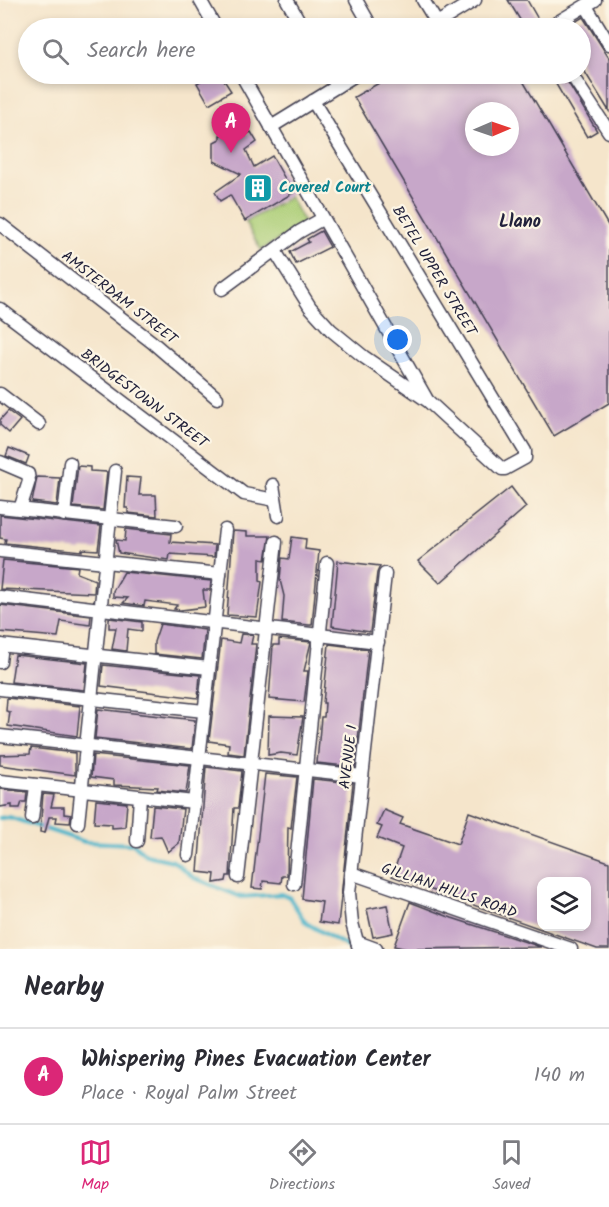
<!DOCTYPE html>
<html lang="en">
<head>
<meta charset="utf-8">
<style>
	body { margin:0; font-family:Kalam,sans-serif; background:#f7f7f7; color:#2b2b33 }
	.controls { position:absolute; right:18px; bottom:18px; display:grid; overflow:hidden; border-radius:12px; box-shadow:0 3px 9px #0003 }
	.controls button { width:54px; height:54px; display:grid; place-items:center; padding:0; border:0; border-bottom:2px solid #e1e1e2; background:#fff; color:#2b2b33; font:30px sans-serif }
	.compass { position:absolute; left:465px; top:102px; width:54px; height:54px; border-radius:50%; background:#fff; box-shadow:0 3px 9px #0003; rotate:88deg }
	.you { position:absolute; left:398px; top:340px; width:21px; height:21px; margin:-15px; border:4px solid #fff; border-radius:50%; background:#1a73e8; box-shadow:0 0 0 9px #1a73e833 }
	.badge { display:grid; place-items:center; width:39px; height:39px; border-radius:50%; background:#db2777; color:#fff; font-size:20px; font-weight:700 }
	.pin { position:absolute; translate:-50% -50px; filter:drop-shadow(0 2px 3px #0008) }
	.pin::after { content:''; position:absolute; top:32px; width:21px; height:18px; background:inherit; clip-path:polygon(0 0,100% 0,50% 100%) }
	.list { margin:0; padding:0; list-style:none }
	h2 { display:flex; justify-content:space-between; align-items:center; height:78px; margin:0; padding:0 24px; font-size:26px }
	h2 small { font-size:20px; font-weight:400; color:#7c7c81 }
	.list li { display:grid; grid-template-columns:39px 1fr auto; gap:18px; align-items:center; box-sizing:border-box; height:96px; padding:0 24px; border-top:2px solid #e1e1e2 }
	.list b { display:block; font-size:22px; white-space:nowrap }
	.list p { margin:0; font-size:20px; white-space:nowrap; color:#7c7c81 }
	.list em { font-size:20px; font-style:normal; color:#7c7c81 }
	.icon { flex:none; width:33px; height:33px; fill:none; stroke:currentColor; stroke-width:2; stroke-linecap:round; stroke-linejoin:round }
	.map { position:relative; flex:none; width:609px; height:949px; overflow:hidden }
	.search { position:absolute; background:#fff; box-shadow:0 3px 9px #0003; left:18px; right:18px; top:18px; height:66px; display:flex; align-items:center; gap:15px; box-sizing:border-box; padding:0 21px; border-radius:33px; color:#7c7c81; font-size:22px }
	.sheet { height:174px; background:#fff }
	nav { display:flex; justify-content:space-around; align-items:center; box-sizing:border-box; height:84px; border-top:2px solid #e1e1e2; background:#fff; font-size:16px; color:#7c7c81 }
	nav a { display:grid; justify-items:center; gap:3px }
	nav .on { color:#db2777 }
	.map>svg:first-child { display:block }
	.green { fill:#abcd76; stroke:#667858; stroke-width:1.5 }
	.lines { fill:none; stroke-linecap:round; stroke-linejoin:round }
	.stream { stroke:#4eb6cb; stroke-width:4 }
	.building { fill:#c7a7c9; fill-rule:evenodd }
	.street-casing { stroke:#423f51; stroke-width:15 }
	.street { stroke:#fff; stroke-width:12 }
	.labels { text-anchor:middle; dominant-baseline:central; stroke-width:4.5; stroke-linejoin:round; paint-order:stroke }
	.culture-label { font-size:15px; font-weight:bold; fill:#0d838f; stroke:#fcf5e5; text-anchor:start }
	.street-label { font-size:15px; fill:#22223b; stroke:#fcf5e5 }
	.quarter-label { font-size:18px; font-weight:bold; fill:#22223b; stroke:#fcf5e5 }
</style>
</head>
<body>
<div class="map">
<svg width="609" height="949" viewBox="0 0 609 949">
	<rect width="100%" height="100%" fill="#fcf5e5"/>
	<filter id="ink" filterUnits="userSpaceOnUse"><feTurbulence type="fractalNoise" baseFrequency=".0167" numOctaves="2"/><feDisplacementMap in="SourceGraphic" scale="12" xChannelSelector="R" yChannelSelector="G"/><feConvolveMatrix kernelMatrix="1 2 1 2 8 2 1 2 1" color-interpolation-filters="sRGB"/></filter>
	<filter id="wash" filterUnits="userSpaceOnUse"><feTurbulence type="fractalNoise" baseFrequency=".008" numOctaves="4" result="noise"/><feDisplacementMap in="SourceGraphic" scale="24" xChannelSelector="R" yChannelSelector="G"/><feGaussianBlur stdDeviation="1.35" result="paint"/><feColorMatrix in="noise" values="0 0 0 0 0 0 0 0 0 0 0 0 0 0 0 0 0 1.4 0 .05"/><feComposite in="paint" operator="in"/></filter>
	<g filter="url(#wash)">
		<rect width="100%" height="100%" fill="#f5e5cb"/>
		<polygon class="green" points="290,197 305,225 261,250 245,222"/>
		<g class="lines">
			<polyline class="stream" points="0,818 9,817 85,842 134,844 146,855 173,861 194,878 241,897 282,894 289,897 306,923 352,949"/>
		</g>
		<g id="blocks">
			<g class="building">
				<polygon points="508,0 527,0 539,21 525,28"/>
				<polygon points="583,17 609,58 609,111 580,64 580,28 565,28"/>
				<polygon points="212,74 220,74 231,91 209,104 197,83"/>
				<path d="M395,74H519L609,227V403L554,436L354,97ZM474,111H510V147H474Z"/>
				<polygon points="550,74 563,74 597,131 587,137"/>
				<polygon points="234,131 239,137 251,132 257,142 246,150 254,167 272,156 293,193 245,221 230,195 220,201 215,192 241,174 214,161 214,142 220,139 220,135"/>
				<polygon points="321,231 330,247 296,264 290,252 309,242 307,239"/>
				<polygon points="8,411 20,420 9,433 0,425 0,420"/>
				<polygon points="9,448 29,456 26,464 6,456"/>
				<polygon points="78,466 90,467 90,471 107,472 103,510 73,507"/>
				<polygon points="37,477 60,478 57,505 32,502"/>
				<polygon points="127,477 141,478 139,495 156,495 157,516 128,513 128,508 125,508"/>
				<polygon points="511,487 526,507 440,583 418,561"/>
				<polygon points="0,515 101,526 98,550 82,549 82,551 5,543 6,539 0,538"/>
				<polygon points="126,529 171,534 170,542 215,545 214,557 170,554 169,560 119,553 116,540 125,541"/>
				<polygon points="233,531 247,532 247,536 270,536 266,560 260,559 260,581 262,582 257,617 227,615"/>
				<polygon points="292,537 306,539 305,549 319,551 312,625 309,625 282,622 284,596 280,580 282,558 289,559"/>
				<polygon points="3,560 78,567 77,573 95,580 94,593 0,589"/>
				<polygon points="338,561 380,566 377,573 370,632 332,626"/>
				<polygon points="124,572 211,581 210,590 203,590 205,607 181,610 174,609 177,605 145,601 144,606 123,603 128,598 113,597 113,591"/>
				<polygon points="0,605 91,616 90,625 61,621 58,637 0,632"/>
				<polygon points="109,618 142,622 142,631 128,629 126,651 112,649 116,628 109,628"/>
				<polygon points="160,624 205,630 202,659 154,654 154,642"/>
				<polygon points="241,634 253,635 251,644 256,644 244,755 228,753 229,744 209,741 221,640 239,643"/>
				<polygon points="279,639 311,642 304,671 308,671 304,702 269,699 273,645 279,645"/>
				<polygon points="329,644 368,649 355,767 317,763 321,717 324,717 325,703 323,703"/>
				<polygon points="15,655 87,663 84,690 11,682"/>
				<polygon points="103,665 200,675 198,698 101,686"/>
				<polygon points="7,698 80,706 77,736 8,726 10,712 6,711"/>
				<polygon points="98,709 195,720 192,749 95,738"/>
				<polygon points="269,716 303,717 297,755 281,753 268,755"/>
				<polygon points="31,748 75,753 75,775 0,765 0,755 30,754"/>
				<polygon points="93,755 190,765 186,793 157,790 158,787 114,785 114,780 91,777"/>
				<polygon points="206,767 242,771 238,808 234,808 230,876 227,876 226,881 214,883 215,874 198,872"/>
				<polygon points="265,774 297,777 291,828 288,827 287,876 282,876 281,883 263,881 262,889 252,888"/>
				<polygon points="313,779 353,783 338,925 319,922 322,902 302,899"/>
				<polygon points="0,789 27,792 26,802 22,802 20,808 12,808 12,805 0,807"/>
				<polygon points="43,794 54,795 51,807 64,807 64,814 71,815 70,823 56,822 57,817 49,817 45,833 40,832"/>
				<polygon points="96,800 127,803 125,827 112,828 112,824 94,823"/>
				<polygon points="153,806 183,809 179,843 168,852 161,836 150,837"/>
				<path d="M384,810L403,818L400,824L458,844L469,812L609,862V949H597L392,876L402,848L377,838L382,827L377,825ZM542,882H586V927H542Z"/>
				<polygon points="410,902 452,918 541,947 407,949 394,946"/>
				<polygon points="387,905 393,933 373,937 367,909"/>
			</g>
		</g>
	</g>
	<g filter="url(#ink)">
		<use href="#blocks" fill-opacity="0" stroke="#423f51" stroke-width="1.5"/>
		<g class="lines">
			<g class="street-casing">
				<g id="street">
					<polyline points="200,0 216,28"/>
					<polyline points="287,0 303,28"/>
					<polyline points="356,0 372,28"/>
					<polyline points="423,0 437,23"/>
					<polyline points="586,6 609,44"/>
					<polyline points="429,28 475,0"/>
					<polyline points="548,28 595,0"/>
					<polyline points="241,74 426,398"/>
					<polyline points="330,74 337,86"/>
					<polyline points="571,74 609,132"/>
					<polyline points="271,127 357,74"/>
					<polyline points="0,224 152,342 217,398"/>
					<polyline points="275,251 310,307 331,330 364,357 428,401 502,469 505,469 525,458 525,451 313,101"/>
					<polyline points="222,289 299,232 322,219"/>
					<polyline points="0,309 244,494 275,500"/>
					<polyline points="0,394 39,424"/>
					<polyline points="0,462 28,474 29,481 20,509"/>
					<polyline points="273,485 278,516"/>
					<polyline points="0,507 176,526"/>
					<polyline points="64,515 70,463"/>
					<polyline points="0,551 220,574"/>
					<polyline points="0,597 378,642"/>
					<polyline points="0,645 209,668"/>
					<polyline points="0,662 2,645"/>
					<polyline points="0,689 204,711"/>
					<polyline points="0,736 362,776"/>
					<polyline points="0,781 194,802"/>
					<polyline points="32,818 36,786"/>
					<polyline points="78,823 115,471"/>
					<polyline points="137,841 140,797"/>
					<polyline points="188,855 225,530"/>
					<polyline points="351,873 571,949"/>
					<polyline points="238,877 276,542"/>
					<polyline points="294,884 327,563"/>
					<polyline points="357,942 376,949"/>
					<polyline points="359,949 352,923 349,893 385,574"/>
				</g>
			</g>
			<use href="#street" class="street"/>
		</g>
	</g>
	<defs>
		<g id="building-square" transform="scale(1.5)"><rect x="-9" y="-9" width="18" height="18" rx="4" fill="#0f9aa8" stroke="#fcf5e5"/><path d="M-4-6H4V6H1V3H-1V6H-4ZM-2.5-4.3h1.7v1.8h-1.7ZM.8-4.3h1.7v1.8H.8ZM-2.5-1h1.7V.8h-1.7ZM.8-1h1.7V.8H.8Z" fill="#fff"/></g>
	</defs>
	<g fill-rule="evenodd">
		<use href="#building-square" x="258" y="188"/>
	</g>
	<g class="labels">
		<g class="culture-label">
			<text x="279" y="188">Covered Court</text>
		</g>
		<g class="street-label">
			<text transform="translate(434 271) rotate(59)">BETEL UPPER STREET</text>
			<text transform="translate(119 298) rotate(38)">AMSTERDAM STREET</text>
			<text transform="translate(144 399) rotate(37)">BRIDGESTOWN STREET</text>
			<text transform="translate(349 757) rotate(-83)">AVENUE I</text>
			<text transform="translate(449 891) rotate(19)">GILLIAN HILLS ROAD</text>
		</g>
		<g class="quarter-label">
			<text x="520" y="222">Llano</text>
		</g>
	</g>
</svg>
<div class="controls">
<button><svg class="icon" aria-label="layers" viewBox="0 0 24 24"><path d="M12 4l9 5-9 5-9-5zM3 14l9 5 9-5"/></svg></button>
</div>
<svg class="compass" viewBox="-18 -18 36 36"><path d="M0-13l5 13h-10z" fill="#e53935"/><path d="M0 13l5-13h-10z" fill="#7c7c81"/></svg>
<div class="you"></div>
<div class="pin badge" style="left:231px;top:153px">A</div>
<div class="search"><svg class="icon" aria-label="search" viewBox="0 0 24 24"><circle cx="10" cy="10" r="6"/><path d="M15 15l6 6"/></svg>Search here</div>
</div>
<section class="sheet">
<h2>Nearby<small></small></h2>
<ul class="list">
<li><span class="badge">A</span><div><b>Whispering Pines Evacuation Center</b><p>Place · Royal Palm Street</p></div><em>140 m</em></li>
</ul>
</section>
<nav>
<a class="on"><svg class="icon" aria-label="map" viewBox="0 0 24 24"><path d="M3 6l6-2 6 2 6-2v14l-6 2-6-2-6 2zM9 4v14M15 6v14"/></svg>Map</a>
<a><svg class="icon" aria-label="directions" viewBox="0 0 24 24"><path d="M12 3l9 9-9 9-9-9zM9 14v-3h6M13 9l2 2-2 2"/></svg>Directions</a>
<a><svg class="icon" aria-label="saved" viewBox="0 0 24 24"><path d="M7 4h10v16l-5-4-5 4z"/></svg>Saved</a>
</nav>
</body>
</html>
